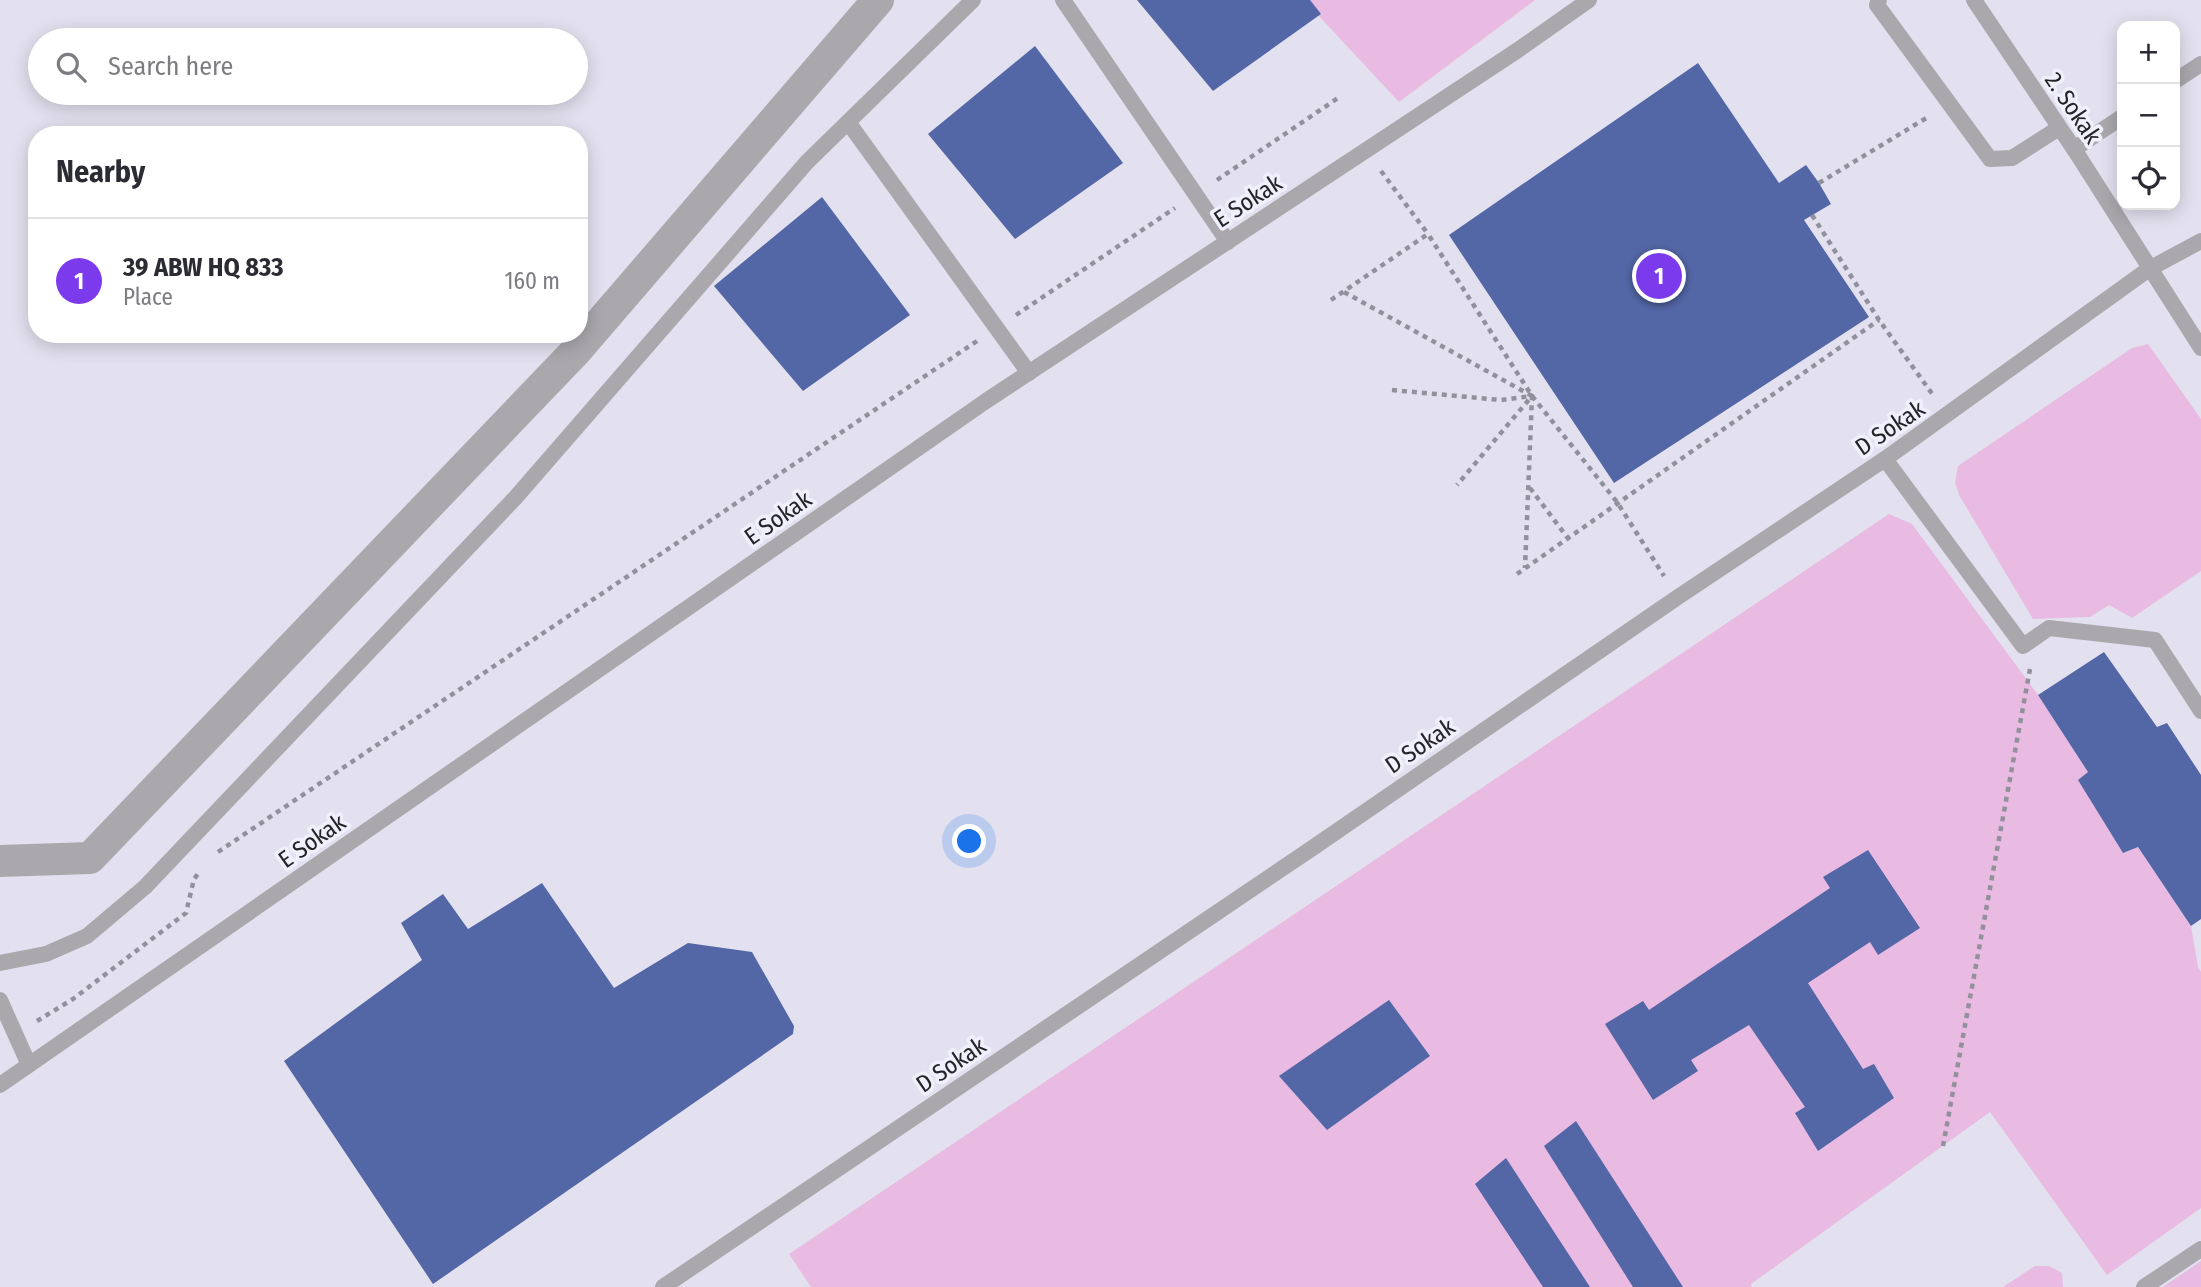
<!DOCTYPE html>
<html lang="en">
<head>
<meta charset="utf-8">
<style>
	body { margin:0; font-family:"Fira Sans Condensed",sans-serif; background:#f2f2f3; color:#2b2b33 }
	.controls { position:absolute; right:21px; top:21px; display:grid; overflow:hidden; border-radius:14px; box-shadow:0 4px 18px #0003 }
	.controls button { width:63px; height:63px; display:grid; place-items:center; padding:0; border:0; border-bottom:2px solid #e1e1e2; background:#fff; color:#2b2b33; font:35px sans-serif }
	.you { position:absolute; left:970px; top:842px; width:24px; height:24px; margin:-18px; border:5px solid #fff; border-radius:50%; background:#1a73e8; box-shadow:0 0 0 10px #1a73e833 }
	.badge { display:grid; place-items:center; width:46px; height:46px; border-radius:50%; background:#7c3aed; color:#fff; font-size:23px; font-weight:700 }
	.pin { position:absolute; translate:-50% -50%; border:4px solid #fff; box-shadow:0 2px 7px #0006 }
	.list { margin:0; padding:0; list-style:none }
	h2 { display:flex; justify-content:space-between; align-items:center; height:91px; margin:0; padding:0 28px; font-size:30px }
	h2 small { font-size:23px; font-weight:400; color:#7c7c81 }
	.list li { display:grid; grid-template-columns:46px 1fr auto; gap:21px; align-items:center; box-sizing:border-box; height:126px; padding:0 28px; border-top:2px solid #e1e1e2 }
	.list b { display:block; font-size:26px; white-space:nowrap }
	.list p { margin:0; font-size:23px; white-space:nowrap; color:#7c7c81 }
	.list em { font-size:23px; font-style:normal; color:#7c7c81 }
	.icon { flex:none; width:38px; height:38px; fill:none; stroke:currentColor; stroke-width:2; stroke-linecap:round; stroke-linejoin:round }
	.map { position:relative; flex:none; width:2201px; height:1287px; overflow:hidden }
	.search { position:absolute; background:#fff; box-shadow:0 4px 18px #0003; left:28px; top:28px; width:560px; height:77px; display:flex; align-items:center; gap:18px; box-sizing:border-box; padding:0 24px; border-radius:38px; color:#7c7c81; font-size:26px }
	.panel { position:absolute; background:#fff; box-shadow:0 4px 18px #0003; left:28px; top:126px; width:560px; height:217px; border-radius:28px }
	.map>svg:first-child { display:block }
	.green { fill:#e9bae2 }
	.building { fill:#5366a5 }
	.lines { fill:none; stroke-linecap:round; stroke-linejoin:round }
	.path { stroke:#92909b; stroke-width:4.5; stroke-dasharray:5 5; stroke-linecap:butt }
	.service { stroke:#aba8ad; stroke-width:16 }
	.minor { stroke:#aba8ad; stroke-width:32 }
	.labels { text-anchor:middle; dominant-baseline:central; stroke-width:7; stroke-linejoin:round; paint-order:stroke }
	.street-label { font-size:24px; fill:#242328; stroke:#f0effc }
</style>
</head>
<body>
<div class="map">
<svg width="2201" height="1287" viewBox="0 0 2201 1287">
	<rect width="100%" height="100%" fill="#e3e1ef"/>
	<g class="green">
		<polygon points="1304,0 1535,0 1399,102"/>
		<polygon points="2148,344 2201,419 2201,571 2132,618 2109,605 2090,617 2033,619 1959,495 1955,482 1958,466 2132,348"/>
		<polygon points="1889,514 1912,524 2038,695 2088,772 2079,781 2123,853 2138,847 2191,926 2198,967 2201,972 2201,1208 2107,1275 1990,1112 1751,1284 1752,1287 811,1287 789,1254"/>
		<polygon points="2201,1261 2201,1287 2163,1287"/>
		<polygon points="2035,1266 2049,1266 2062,1273 2063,1287 2003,1287"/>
	</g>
	<g class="building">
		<polygon points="1137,0 1310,0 1321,14 1213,91"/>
		<polygon points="1035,46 1123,163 1015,239 928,134"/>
		<polygon points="1698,63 1779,183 1806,165 1819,183 1831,204 1804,220 1869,317 1614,483 1449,235"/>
		<polygon points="822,197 910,315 803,391 714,286"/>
		<polygon points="2104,652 2157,727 2167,723 2201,775 2201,919 2191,926 2138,847 2123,853 2078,780 2088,772 2038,695"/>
		<polygon points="1868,850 1920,928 1878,955 1870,942 1808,983 1863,1069 1874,1064 1894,1098 1818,1151 1795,1113 1805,1107 1749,1025 1691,1060 1698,1071 1653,1100 1605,1024 1643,1001 1649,1010 1830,888 1823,877"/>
		<polygon points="542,883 614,988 688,943 752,952 794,1026 793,1034 433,1284 284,1061 422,960 401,923 443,894 468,929"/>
		<polygon points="1389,1000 1430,1056 1327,1130 1279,1076"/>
		<polygon points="1576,1121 1683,1287 1633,1287 1544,1146"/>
		<polygon points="1506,1158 1590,1287 1543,1287 1475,1184"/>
	</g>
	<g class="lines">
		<g class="path">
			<polyline points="1381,171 1428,234"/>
			<polyline points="1217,180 1341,96"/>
			<polyline points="1819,183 1928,117"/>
			<polyline points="1812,215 1879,320 1933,395"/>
			<polyline points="1344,292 1532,396 1457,485"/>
			<polyline points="1331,300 1428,234 1532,396 1617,502 1664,576"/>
			<polyline points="1016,315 1175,208"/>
			<polyline points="1392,390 1501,400 1532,396 1525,568"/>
			<polyline points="1530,488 1567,537"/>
			<polyline points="1517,574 1879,320"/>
			<polyline points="218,852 977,341"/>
			<polyline points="37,1021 73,999 186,913 194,879 200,871"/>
			<polyline points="1943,1146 2030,669"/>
		</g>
		<g class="service">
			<polyline points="1063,0 1228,242"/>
			<polyline points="1879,0 1877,5 1990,159 2012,158 2059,128"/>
			<polyline points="1974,0 2074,149 2201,348"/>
			<polyline points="2175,81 2201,64"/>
			<polyline points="848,122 1029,373"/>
			<polyline points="2074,149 2122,117"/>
			<polyline points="1885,459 2023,646 2049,628 2155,640 2201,711"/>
			<polyline points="0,963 46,954 87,936 145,887 516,497 807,162 973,0"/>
			<polyline points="0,1000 29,1065"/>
			<polyline points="0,1085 986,401 1518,50 1589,0"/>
			<polyline points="663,1287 1311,849 1678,597 1885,459 2149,269 2201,241"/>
			<polyline points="2144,1287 2201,1249"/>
		</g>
		<polyline class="minor" points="0,861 90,858 575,352 878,0"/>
	</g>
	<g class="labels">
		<g class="street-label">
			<text transform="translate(2073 108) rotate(56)">2. Sokak</text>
			<text transform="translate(1248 201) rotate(-33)">E Sokak</text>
			<text transform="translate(1890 428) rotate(-34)">D Sokak</text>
			<text transform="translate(778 518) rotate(-35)">E Sokak</text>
			<text transform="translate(1420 746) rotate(-34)">D Sokak</text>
			<text transform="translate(312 841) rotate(-35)">E Sokak</text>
			<text transform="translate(951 1065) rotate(-34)">D Sokak</text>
		</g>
	</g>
</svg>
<div class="controls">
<button>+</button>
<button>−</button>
<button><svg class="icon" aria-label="locate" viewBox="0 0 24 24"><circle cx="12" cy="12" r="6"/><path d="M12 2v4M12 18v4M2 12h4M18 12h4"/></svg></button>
</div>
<div class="you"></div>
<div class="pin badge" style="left:1659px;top:276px">1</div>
<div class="search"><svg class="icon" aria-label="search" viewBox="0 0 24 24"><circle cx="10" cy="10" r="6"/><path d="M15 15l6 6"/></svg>Search here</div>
<section class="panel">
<h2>Nearby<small></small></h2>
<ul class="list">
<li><span class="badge">1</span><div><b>39 ABW HQ 833</b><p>Place</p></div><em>160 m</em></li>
</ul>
</section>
</div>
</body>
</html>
